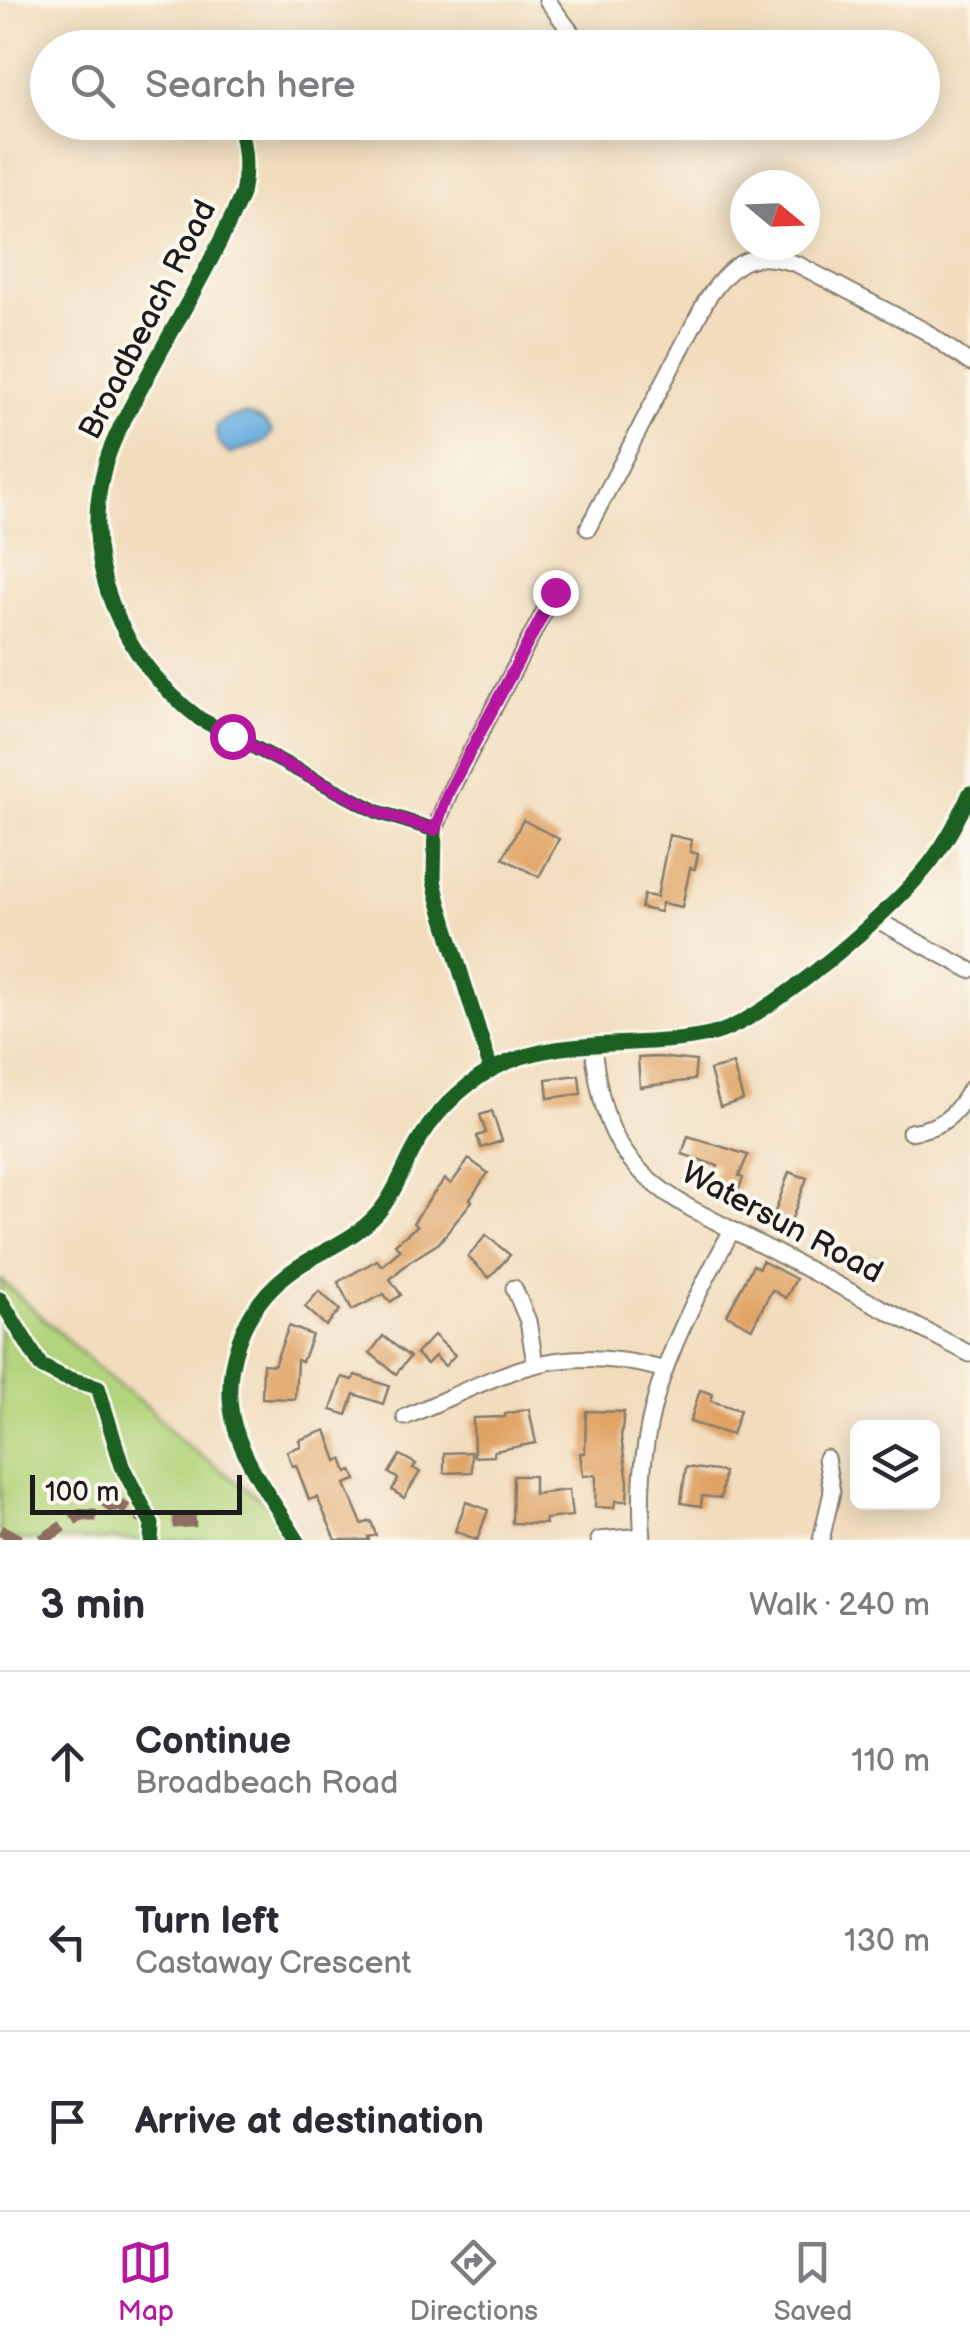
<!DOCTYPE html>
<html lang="en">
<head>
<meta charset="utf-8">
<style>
	body { margin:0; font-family:"Balsamiq Sans",sans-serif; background:#f7f7f7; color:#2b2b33 }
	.controls { position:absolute; right:30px; bottom:30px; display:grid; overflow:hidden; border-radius:15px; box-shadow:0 5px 25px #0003 }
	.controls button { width:90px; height:90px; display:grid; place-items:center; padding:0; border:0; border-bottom:2px solid #e1e1e2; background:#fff; color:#2b2b33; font:50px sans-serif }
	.compass { position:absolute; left:730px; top:170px; width:90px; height:90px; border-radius:50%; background:#fff; box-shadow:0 5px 25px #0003; rotate:109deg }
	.scale { position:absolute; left:30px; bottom:25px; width:212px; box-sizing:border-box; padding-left:10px; border:5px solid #1c1c1c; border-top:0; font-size:28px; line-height:35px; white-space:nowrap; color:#1c1c1c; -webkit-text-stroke:8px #fbf7ec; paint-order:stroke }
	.stop { position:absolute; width:30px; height:30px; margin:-22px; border:8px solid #b5179e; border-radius:50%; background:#fff }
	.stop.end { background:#b5179e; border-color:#fff; box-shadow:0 2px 10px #0008 }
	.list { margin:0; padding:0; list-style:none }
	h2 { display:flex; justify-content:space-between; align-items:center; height:130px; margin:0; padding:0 40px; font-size:42px }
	h2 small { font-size:32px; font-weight:400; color:#7c7c81 }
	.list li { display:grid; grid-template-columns:65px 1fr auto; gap:30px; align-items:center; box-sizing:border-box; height:180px; padding:0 40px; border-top:2px solid #e1e1e2 }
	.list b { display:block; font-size:38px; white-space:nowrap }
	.list p { margin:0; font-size:32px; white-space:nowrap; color:#7c7c81 }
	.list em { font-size:32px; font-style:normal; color:#7c7c81 }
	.icon { flex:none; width:55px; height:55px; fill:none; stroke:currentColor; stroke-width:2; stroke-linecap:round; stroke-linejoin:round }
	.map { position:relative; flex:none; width:970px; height:1540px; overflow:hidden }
	.search { position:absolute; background:#fff; box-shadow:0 5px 25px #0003; left:30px; right:30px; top:30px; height:110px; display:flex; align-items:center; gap:25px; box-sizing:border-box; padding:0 35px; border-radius:55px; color:#7c7c81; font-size:38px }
	.sheet { height:670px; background:#fff }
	nav { display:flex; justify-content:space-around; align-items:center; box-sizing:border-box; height:140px; border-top:2px solid #e1e1e2; background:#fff; font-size:28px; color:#7c7c81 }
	nav a { display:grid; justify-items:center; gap:5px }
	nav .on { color:#b5179e }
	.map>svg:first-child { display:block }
	.green { fill:#b2d47c; stroke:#67784c; stroke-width:2.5 }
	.water { fill:#6aafe0; stroke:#43667e; stroke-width:2.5 }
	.building { fill:#e0a363 }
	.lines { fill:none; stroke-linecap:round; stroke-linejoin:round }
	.street-casing { stroke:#867c6c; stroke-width:19 }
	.street { stroke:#fff; stroke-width:15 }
	.quiet { stroke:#8d6e63; stroke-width:12; stroke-dasharray:25 12; stroke-linecap:butt }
	.cycleway-casing { stroke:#fbf7ec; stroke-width:21 }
	.cycleway { stroke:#1b5e20; stroke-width:15 }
	.route { stroke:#b5179e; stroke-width:12 }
	.labels { text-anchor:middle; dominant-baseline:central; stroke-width:8; stroke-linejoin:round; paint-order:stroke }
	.street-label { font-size:32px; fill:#1c1c1c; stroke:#fbf7ec }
</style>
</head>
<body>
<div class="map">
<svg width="970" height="1540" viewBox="0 0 970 1540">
	<rect width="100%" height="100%" fill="#fbf7ec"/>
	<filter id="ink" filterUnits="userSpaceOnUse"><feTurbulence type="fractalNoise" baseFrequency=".01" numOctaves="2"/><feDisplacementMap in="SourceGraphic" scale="20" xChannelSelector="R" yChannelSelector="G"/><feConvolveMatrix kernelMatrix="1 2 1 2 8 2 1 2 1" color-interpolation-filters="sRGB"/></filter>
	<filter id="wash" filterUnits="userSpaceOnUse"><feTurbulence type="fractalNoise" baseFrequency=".0048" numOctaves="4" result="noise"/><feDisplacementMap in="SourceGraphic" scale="40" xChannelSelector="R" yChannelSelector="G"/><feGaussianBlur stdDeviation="2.25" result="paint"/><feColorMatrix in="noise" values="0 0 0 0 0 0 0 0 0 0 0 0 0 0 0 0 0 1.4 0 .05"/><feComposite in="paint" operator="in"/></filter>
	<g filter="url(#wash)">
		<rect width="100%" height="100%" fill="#f1ddbd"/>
		<polygon class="green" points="0,1279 109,1378 148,1407 181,1441 281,1514 297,1540 0,1540"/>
		<path class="water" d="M246,414L262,420L272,431L266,441L230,454C218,445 214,439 217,425L229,417Z"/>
		<g id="blocks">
			<g class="building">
				<polygon points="523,820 559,839 539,877 503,858"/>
				<polygon points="669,835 692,840 690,852 698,854 695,869 690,868 682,907 662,903 660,912 641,908 644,895 657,897"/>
				<polygon points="658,1057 696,1061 694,1080 640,1087 638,1058"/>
				<polygon points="733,1064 743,1100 720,1107 710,1070"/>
				<polygon points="579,1075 581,1094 548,1098 546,1079"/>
				<polygon points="492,1111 502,1141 481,1148 477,1136 486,1133 480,1115"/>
				<polygon points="688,1136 748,1155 739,1176 743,1178 738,1191 712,1180 718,1166 682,1154"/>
				<polygon points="469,1159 488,1173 470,1199 472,1201 439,1243 409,1262 390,1279 401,1295 390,1302 384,1294 352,1310 338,1282 377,1260 382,1266 400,1250 395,1244 417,1226 413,1223 433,1194 445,1179 451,1184"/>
				<polygon points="789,1172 807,1178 791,1221 774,1215"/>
				<polygon points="486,1235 510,1255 489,1278 468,1257"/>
				<polygon points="762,1261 796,1279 786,1298 772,1290 752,1328 727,1315 753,1265 759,1268"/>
				<polygon points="319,1291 340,1310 326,1326 305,1307"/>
				<polygon points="289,1326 312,1335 302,1362 297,1360 295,1399 262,1398 263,1364 274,1365"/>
				<polygon points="434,1335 455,1355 445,1366 435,1356 427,1364 416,1354"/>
				<polygon points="383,1336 410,1357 396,1374 370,1353"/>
				<polygon points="355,1375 389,1386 383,1404 354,1394 347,1415 331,1410 342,1377 353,1380"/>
				<polygon points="700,1390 713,1394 711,1401 740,1410 732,1435 690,1422"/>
				<polygon points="529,1409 536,1443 494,1451 494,1456 474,1457 473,1418 505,1417 505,1414"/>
				<polygon points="586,1411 624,1412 621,1438 628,1481 627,1501 615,1501 614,1508 595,1507 596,1475 583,1476 580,1453 585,1453"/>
				<polygon points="326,1430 337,1461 342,1459 347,1472 352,1470 356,1480 345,1484 362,1524 371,1521 376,1535 368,1537 369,1540 336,1540 317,1497 309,1500 296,1465 292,1466 287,1451 301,1446 299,1440"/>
				<polygon points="471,1452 472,1472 444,1473 444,1453"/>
				<polygon points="400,1455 416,1464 413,1468 420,1472 404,1498 392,1490 398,1479 389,1473"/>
				<polygon points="686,1467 724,1472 721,1498 702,1496 701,1506 681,1503"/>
				<polygon points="513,1476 534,1476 534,1494 569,1490 572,1516 545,1519 546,1524 512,1523"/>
				<polygon points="466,1502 488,1510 477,1540 455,1531"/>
			</g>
		</g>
	</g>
	<g filter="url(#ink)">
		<use href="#blocks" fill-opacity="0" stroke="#867c6c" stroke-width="2.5"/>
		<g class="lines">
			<g class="street-casing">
				<g id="street">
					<polyline points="547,0 573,35"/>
					<path d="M238,122C245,145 247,171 242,194C215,258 178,318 146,379C132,405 115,433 106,462C77,561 121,659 200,719L378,812L435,830L434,881L439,902L491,1070"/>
					<path d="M588,528L707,299C734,260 752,248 799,265L925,331L970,363"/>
					<polyline points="435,830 449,793 555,591"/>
					<polyline points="875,919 970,970"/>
					<path d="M593,1046C602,1126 618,1166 690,1208L970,1354"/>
					<path d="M910,1132C941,1128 955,1117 970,1089"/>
					<polyline points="514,1288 528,1321 535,1363"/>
					<path d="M405,1417C504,1375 551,1340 662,1369"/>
					<path d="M297,1540C276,1505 247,1468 235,1428C219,1371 242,1308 289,1273C318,1251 351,1243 377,1214C394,1195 402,1171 414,1149C432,1116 460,1087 493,1069C559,1034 639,1050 709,1035C763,1025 900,905 933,859C948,839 960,816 970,793"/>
					<polyline points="599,1540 642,1536"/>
					<path d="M643,1540C632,1415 675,1336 732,1230"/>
					<polyline points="821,1540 832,1492 826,1458"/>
				</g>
			</g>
			<use href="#street" class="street"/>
			<g class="quiet">
				<polyline points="0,1530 20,1540"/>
				<polyline points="42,1540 80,1515 100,1516 110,1505 121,1506 152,1524 196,1521"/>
			</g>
			<g class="cycleway-casing">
				<g id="cycleway">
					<path d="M238,122C245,145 247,171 242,194C215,258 178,318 146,379C132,405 115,433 106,462C77,561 121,659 200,719L378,812L435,830L434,881L439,902L491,1070"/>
					<polyline points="0,1299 41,1366 63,1377 98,1387 122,1466 152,1524 151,1540"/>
					<path d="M297,1540C276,1505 247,1468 235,1428C219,1371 242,1308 289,1273C318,1251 351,1243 377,1214C394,1195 402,1171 414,1149C432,1116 460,1087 493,1069C559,1034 639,1050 709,1035C763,1025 900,905 933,859C948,839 960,816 970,793"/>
				</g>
			</g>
			<use href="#cycleway" class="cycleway"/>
		</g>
	</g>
	<g class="lines" filter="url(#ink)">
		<polyline class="route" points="232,736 378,812 435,830 448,793 555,592"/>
	</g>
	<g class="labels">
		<g class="street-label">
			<text transform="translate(148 320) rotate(-63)">Broadbeach Road</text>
			<text transform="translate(782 1223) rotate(28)">Watersun Road</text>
		</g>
	</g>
</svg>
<div class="controls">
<button><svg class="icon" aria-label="layers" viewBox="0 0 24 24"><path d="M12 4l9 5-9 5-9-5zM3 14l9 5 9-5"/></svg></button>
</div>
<svg class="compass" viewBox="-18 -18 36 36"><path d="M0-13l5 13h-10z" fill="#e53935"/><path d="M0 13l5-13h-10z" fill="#7c7c81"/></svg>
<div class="scale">100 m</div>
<div class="stop" style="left:232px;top:736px"></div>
<div class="stop end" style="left:555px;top:592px"></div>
<div class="search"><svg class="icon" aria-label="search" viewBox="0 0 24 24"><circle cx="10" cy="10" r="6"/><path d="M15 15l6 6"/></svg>Search here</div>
</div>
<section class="sheet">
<h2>3 min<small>Walk · 240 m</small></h2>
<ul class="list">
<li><svg class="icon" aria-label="ahead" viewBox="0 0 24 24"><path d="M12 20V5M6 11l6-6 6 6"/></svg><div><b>Continue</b><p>Broadbeach Road</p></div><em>110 m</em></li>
<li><svg class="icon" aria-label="left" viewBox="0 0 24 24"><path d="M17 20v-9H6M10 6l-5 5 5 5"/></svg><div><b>Turn left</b><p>Castaway Crescent</p></div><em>130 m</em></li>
<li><svg class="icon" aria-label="arrive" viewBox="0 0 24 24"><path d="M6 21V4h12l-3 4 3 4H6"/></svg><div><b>Arrive at destination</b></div></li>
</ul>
</section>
<nav>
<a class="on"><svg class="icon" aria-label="map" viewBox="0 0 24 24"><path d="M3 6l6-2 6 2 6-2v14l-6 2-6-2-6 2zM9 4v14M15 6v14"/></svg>Map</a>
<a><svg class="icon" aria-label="directions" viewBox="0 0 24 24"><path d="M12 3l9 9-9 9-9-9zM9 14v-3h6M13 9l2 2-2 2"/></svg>Directions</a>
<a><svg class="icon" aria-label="saved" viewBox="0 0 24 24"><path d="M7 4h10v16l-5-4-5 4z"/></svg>Saved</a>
</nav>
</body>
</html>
